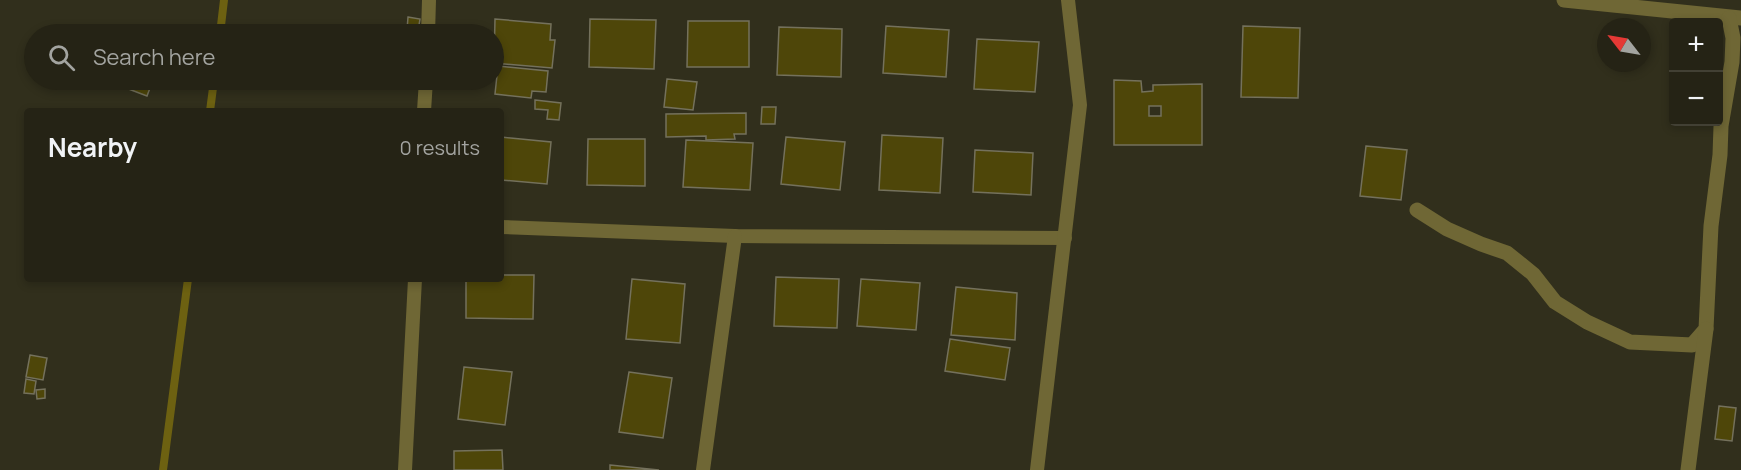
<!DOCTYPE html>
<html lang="en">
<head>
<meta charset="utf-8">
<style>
	body { margin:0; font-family:Manrope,sans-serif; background:#312f22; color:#f1f3f6 }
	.controls { position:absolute; right:18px; top:18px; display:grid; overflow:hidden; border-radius:6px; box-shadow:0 3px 9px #0003 }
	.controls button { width:54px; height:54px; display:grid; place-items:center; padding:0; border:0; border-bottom:2px solid #424034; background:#252315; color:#f1f3f6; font:30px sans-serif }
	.compass { position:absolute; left:1597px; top:18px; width:54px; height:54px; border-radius:50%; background:#252315; box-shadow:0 3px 9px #0003; rotate:301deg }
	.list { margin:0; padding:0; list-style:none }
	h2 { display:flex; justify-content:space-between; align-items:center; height:78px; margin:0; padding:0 24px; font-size:26px }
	h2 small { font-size:20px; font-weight:400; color:#a3a4a0 }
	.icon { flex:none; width:33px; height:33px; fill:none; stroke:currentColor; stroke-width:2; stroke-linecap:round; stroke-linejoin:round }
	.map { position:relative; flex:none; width:1741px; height:470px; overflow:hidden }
	.search { position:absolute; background:#252315; box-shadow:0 3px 9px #0003; left:24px; top:24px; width:480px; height:66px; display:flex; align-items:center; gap:15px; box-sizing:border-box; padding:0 21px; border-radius:33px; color:#a3a4a0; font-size:22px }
	.panel { position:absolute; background:#252315; box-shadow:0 3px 9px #0003; left:24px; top:108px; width:480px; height:174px; border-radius:6px }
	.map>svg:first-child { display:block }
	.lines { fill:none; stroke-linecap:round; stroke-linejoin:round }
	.stream { stroke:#6d6111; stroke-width:8 }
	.building { fill:#4e4609; stroke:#74715c; stroke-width:1.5; fill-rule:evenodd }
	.service { stroke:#6f6735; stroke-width:14 }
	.minor { stroke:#6f6735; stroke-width:15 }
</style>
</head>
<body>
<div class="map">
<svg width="1741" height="470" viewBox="0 0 1741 470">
	<rect width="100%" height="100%" fill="#312f1c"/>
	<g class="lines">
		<g class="stream">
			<polyline points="220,34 224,0"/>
			<polyline points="210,111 214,80"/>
			<polyline points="163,470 188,279"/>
		</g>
	</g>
	<g class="building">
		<polygon points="408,17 420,19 418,31 407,30"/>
		<polygon points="495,19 551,24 550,40 555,40 552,68 494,63"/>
		<polygon points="590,19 656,20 654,69 589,67"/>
		<polygon points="688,21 749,21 749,67 687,67"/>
		<polygon points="886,26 949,30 946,77 883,73"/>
		<polygon points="1243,26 1300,28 1298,98 1241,97"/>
		<polygon points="779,27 842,29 841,77 777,75"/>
		<polygon points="977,39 1039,42 1035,92 974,89"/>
		<polygon points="498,66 548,71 546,92 532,91 531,98 495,94"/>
		<polygon points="667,79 697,82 693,110 664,107"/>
		<polygon points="129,80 153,80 147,96 126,88"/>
		<path d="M1114,80L1141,81L1142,92L1153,91V85L1202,84V145H1114ZM1149,106H1161V116H1149Z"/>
		<polygon points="535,100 561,103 559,120 547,119 548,110 535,109"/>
		<polygon points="762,107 776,107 775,124 761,124"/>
		<polygon points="746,113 746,134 734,134 735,139 706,140 706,136 666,137 666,114"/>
		<polygon points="882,135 943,138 940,193 879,190"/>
		<polygon points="501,137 551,142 547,184 501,180"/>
		<polygon points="786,137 845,142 840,190 781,184"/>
		<polygon points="588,139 645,139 645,186 587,185"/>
		<polygon points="686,140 753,143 750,190 683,187"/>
		<polygon points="1366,146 1407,150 1401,200 1360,196"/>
		<polygon points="975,150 1033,153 1031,195 973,192"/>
		<polygon points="501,275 534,275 533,319 466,318 466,279 501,279"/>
		<polygon points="776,277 839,279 837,328 774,326"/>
		<polygon points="632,279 685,284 680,343 626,339"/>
		<polygon points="861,279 920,283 916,330 857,326"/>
		<polygon points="956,287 1017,293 1015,340 951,335"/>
		<polygon points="950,339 1010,348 1005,380 945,371"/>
		<polygon points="30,355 47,358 43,380 26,377"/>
		<polygon points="464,367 512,372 505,425 458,419"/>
		<polygon points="629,372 672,378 663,438 619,432"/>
		<polygon points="26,379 36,381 34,394 24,393"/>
		<polygon points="45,389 45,398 37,399 36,390"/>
		<polygon points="1719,406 1736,408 1732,441 1715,439"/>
		<polygon points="502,450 503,470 454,470 454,451"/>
		<polygon points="610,465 659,470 610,470"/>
	</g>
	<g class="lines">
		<g class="service">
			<polyline points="428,34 429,0"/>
			<polyline points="424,111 426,80"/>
			<polyline points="501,227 735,236 1065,238"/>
			<polyline points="405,470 415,279"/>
			<polyline points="703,470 735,236"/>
			<polyline points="1037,470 1080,105 1068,0"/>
		</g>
		<g class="minor">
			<polyline points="1564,0 1741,18"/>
			<polyline points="1417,210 1447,229 1481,244 1507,253 1533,274 1555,302 1587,322 1630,342 1692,345 1706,329 1711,226 1720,155 1721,126 1732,62 1733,38 1729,18"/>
			<polyline points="1688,470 1706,329"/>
		</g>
	</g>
</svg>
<div class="controls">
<button>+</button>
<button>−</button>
</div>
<svg class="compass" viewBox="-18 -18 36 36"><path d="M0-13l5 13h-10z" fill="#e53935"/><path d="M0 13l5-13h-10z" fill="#a3a4a0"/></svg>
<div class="search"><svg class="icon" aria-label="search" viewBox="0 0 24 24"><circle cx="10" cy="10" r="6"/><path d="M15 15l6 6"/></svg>Search here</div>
<section class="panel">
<h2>Nearby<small>0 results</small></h2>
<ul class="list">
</ul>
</section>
</div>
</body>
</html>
